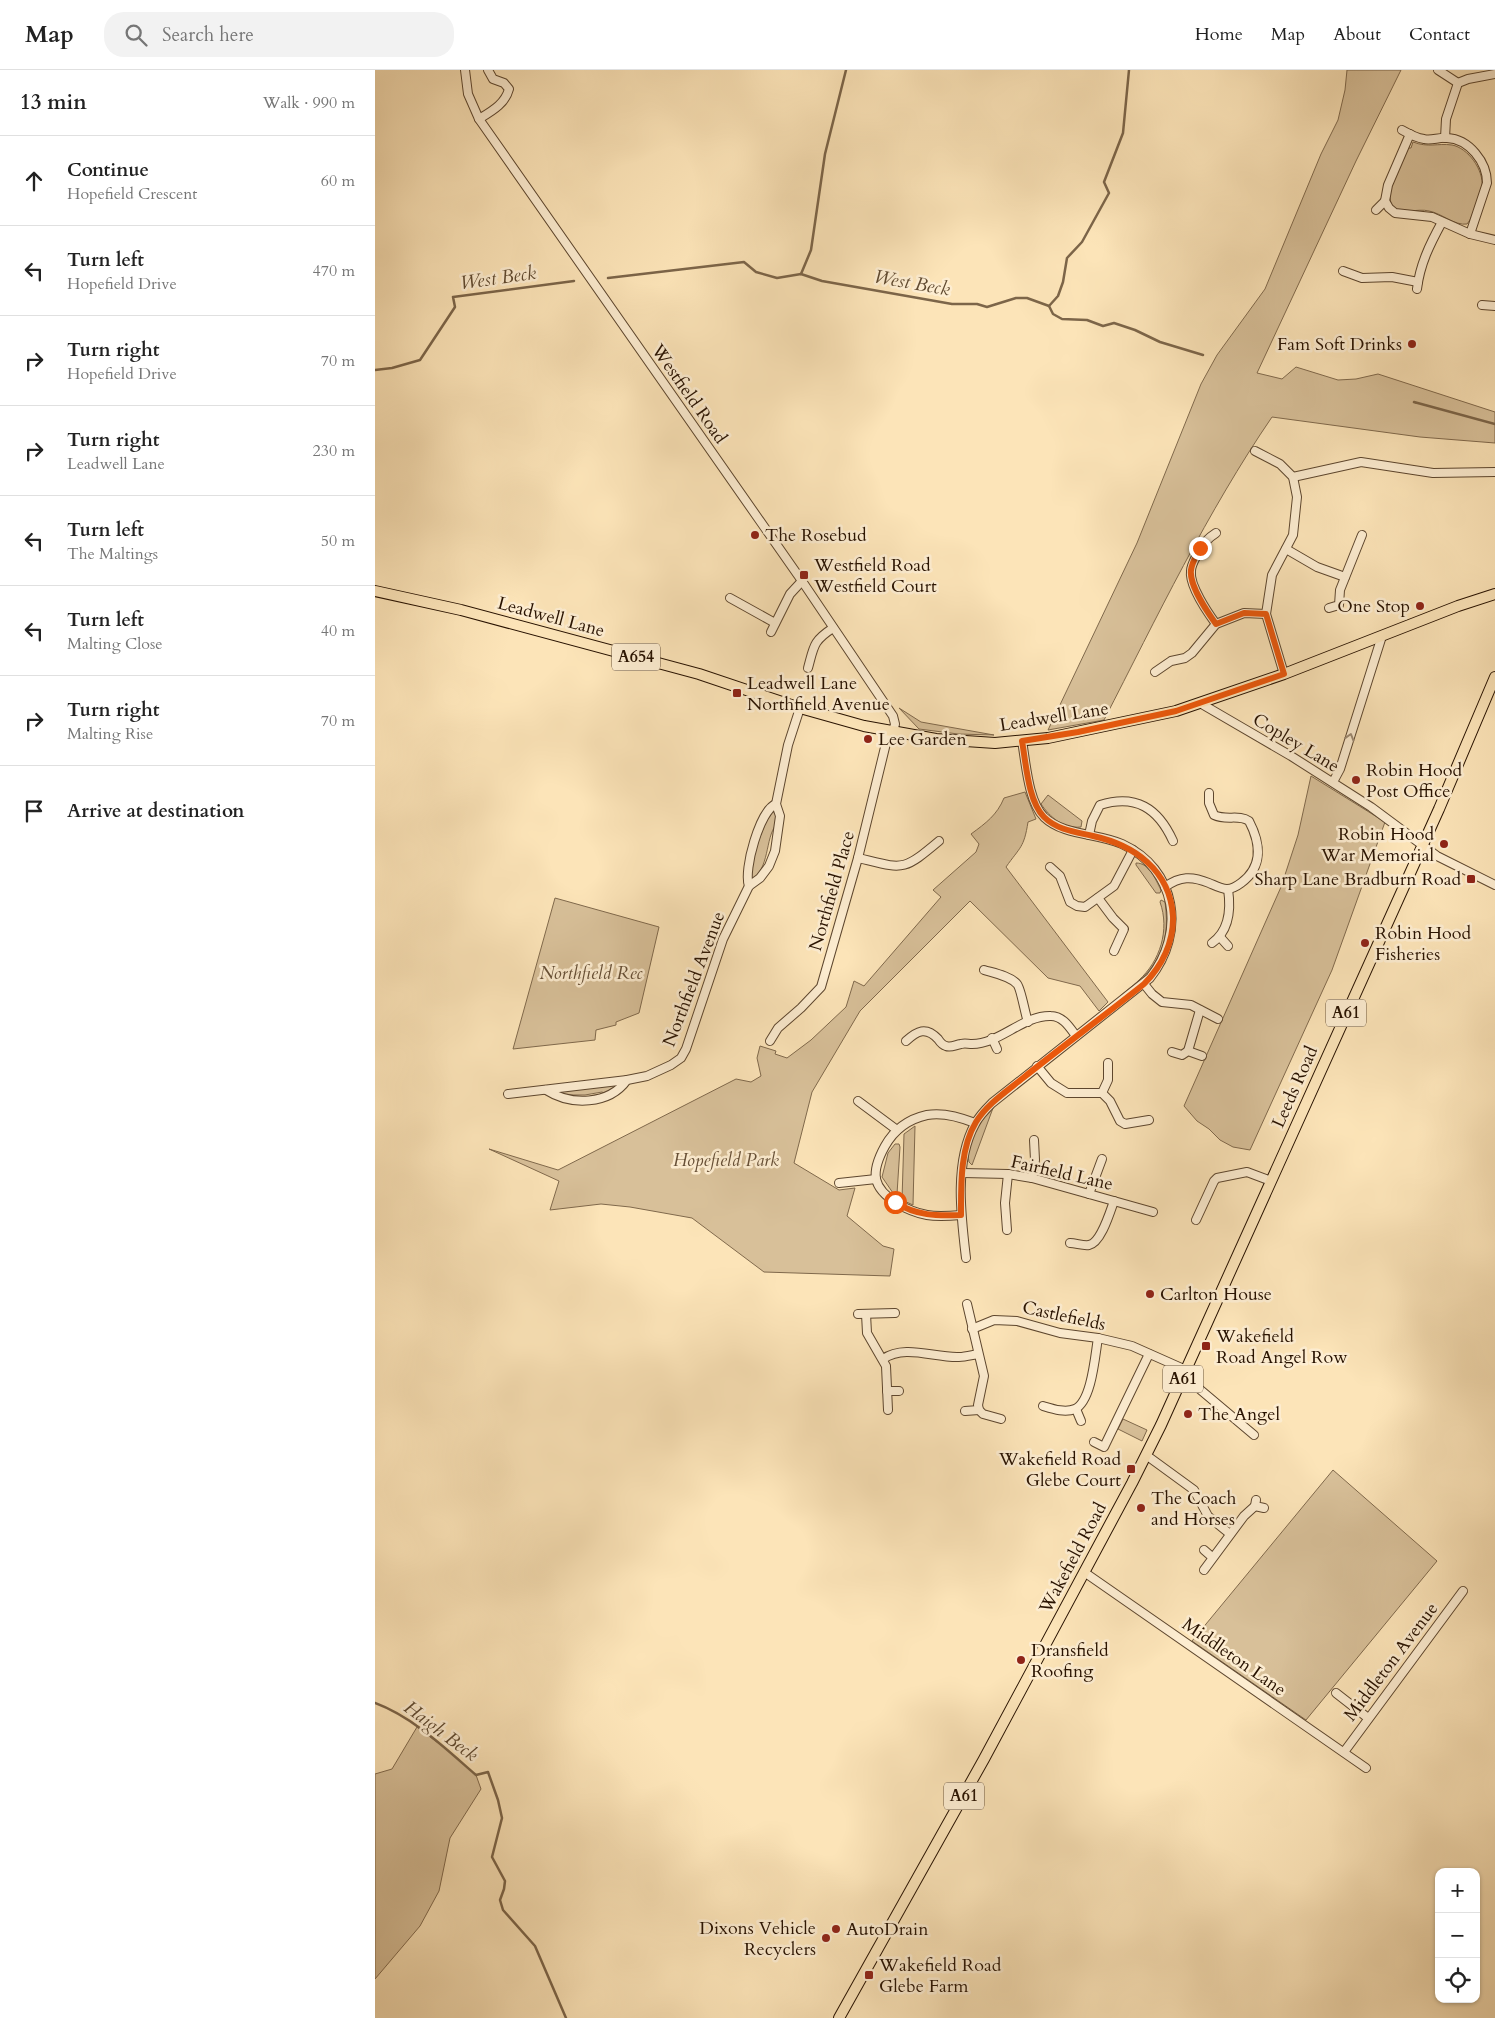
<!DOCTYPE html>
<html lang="en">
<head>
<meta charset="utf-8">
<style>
	body { margin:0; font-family:Cardo,serif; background:#f2f2f2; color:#222 }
	.controls { position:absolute; right:15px; bottom:15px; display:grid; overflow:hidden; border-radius:10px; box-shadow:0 1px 4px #0004 }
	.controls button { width:45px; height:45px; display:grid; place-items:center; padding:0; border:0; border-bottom:1px solid #e0e0e0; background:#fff; color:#222; font:25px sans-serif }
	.stop { position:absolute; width:15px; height:15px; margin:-11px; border:4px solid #ea580c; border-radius:50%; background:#fff }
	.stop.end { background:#ea580c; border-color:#fff; box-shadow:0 1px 5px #0008 }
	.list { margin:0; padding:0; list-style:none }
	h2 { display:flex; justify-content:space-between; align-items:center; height:65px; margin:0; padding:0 20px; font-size:21px }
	h2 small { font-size:16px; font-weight:400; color:#767676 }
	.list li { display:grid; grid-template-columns:32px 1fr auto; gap:15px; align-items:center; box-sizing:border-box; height:90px; padding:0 20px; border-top:1px solid #e0e0e0 }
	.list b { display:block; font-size:19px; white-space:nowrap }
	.list p { margin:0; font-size:16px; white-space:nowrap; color:#767676 }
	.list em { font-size:16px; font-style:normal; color:#767676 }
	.icon { flex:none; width:28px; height:28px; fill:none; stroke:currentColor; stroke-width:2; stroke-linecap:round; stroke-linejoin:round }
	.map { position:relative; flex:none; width:1120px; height:1948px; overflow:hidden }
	header { display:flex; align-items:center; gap:30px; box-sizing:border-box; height:70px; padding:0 25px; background:#fff; border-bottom:1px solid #e0e0e0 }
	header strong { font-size:24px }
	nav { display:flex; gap:28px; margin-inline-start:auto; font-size:18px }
	.search { width:350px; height:45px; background:#f2f2f2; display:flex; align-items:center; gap:12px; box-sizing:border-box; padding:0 18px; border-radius:20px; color:#767676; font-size:19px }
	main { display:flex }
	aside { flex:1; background:#fff }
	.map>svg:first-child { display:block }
	.green { fill:#d8c099; stroke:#80694c }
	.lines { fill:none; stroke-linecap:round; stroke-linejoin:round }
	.stream { stroke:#7c6549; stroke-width:2.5 }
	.minor-casing { stroke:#5d462e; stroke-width:10 }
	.major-casing { stroke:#281200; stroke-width:12 }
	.minor { stroke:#fdedd1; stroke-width:8 }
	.major { stroke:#fce4b8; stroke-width:10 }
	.oneway { stroke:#9d8a73 }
	.route { stroke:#ea580c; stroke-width:6 }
	.poi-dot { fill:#8f2418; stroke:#fdedd1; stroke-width:2 }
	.labels { text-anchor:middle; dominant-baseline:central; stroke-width:5; stroke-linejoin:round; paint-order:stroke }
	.shield { fill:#fdedd1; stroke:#68543f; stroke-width:1 }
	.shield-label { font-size:16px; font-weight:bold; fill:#281200 }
	.poi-label { font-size:18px; fill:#281200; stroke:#fdedd1; text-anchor:start }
	.street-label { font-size:18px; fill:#281200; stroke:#fdedd1 }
	.park-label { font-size:18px; font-style:italic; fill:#664f36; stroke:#fdedd1 }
	.water-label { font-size:19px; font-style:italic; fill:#604a30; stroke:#fdedd1 }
</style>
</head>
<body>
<header>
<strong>Map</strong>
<div class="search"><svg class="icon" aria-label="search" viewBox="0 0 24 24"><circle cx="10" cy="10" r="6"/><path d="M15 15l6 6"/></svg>Search here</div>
<nav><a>Home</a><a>Map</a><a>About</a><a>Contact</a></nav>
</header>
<main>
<aside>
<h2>13 min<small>Walk · 990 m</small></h2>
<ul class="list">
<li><svg class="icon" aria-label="ahead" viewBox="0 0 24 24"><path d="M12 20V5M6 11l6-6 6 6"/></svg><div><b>Continue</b><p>Hopefield Crescent</p></div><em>60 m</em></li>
<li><svg class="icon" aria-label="left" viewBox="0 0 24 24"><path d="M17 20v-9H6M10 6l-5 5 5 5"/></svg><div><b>Turn left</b><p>Hopefield Drive</p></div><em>470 m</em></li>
<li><svg class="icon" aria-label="right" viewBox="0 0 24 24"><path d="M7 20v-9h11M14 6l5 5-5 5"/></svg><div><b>Turn right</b><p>Hopefield Drive</p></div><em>70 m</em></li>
<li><svg class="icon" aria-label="right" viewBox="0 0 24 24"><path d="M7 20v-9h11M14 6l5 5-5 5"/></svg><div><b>Turn right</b><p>Leadwell Lane</p></div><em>230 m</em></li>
<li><svg class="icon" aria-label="left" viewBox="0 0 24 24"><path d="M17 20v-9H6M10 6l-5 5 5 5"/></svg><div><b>Turn left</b><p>The Maltings</p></div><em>50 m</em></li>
<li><svg class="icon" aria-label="left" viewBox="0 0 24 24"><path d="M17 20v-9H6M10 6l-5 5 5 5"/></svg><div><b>Turn left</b><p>Malting Close</p></div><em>40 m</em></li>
<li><svg class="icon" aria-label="right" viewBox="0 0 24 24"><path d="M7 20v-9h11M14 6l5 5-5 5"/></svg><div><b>Turn right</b><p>Malting Rise</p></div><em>70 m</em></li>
<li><svg class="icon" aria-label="arrive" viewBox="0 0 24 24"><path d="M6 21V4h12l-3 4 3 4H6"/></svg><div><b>Arrive at destination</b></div></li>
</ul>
</aside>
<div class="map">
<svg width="1120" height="1948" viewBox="0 0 1120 1948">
	<rect width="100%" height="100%" fill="#fce4b8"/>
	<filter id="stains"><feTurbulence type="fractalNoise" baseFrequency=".004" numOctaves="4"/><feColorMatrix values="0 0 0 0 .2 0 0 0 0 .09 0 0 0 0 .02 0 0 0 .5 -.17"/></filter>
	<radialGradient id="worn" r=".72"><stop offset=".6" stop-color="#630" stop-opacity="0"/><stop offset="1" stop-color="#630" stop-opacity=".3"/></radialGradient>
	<g class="green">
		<path d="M972,0H1026L981,91L882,303L907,309L921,297L963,310L981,309L1003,304L1120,342V373L1045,367L897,347C832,442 782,547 729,650L673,660L762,473L826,314L842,285L890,219L946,84L963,50L970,20Z"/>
		<path d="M1038,72C1054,78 1062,73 1077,75C1093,78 1109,100 1107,117C1106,128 1099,140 1095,150L1092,154C1080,156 1066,143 1054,141C1042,138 1029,145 1018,137C1008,123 1027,92 1033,78H1036Z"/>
		<polygon points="524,638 546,652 619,665 583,664 544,659"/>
		<polygon points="936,706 1010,752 957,900 875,1080 858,1077 845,1070 834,1059 822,1051 809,1036 906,817 923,765"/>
		<path d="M650,722L661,749L653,752C649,778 645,777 631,797L733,932L724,941L705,916L673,908L595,831L485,941L437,1022L419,1093L464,1120L480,1118L472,1146L508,1176L519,1179L515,1206L389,1202L317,1148L255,1137L226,1134L175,1140L184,1111L114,1079L183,1100L361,1009L376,1012L386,1006L382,988L385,976L401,981L400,984L412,988L436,970L471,937L479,911L489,916L566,827L558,820L601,782L604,774L596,764C611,753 622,745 629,728Z"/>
		<path d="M673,725L707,751L706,757C688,759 675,747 666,734Z"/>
		<path d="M397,741L401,744V755C390,768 395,799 376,810L374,804C380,782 385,761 397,741Z"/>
		<path d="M761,793C775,793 780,809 786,820L785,823H781L761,795Z"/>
		<polygon points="180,828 284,857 264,943 241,952 241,955 221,960 220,970 138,979"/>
		<path d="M786,830L790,832C797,881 778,902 741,931C746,924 757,917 764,910C785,891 795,860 785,832Z"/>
		<polygon points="241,1015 243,1016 229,1023 227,1022 210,1025 193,1025 191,1027 182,1022"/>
		<path d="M618,1038L597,1095L594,1092C590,1072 605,1051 618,1038Z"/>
		<polygon points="540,1056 538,1135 527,1130 529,1064"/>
		<polygon points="520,1074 524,1074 525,1077 522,1124 518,1123 507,1107 513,1083"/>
		<polygon points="748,1349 772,1360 767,1371 743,1359"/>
		<polygon points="958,1400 1062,1491 931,1650 817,1571"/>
		<polygon points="42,1657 71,1679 101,1705 106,1719 75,1768 64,1821 45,1856 0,1909 0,1704 17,1699"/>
	</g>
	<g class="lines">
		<g class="stream">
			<polyline points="426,204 436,180 450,84 471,0"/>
			<polyline points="233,208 369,192 381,202 402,208 426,204 447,211 577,234 602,234 612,237 641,228 652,228 674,236 678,244 687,249 712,250 728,256 739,253 760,260 785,272 828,285"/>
			<polyline points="674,236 683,226 688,212 692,188 707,172 734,123 729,112 748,63 754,0"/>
			<polyline points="0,300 17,298 45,290 80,237 78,227 199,211"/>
			<polyline points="1039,332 1120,354"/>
			<path d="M0,1633C38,1647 71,1679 101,1705L113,1702L123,1730L127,1748L117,1787L130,1811L129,1819L125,1830L128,1840L160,1876L191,1948"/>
		</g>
		<g class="minor-casing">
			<g id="minor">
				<polyline points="90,0 93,24 104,49 427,511 518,646 520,654 518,662"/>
				<polyline points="1063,0 1083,13"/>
				<path d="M104,49C117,41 130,34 134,19L129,13L118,9L113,0"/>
				<path d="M1027,60C1034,64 1041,68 1049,69C1056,71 1064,67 1072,68C1094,69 1112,92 1112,113L1095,164"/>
				<polyline points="1035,64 1013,115 1010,131 1014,138 1020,143 1057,147 1095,164 1120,170"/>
				<polyline points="1070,68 1071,49 1083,13 1093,9 1120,4"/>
				<polyline points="1001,140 1010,131"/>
				<polyline points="968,201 987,208 1017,207 1043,212"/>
				<path d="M1042,219C1045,194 1055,174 1067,152"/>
				<polyline points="1107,235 1120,236"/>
				<polyline points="880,381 905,394 918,407 922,427 918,465 897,505 891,544 909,604"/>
				<polyline points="918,407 986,392 1058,403 1120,402"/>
				<polyline points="911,479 942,497 970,507"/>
				<polyline points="355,528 400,553"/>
				<polyline points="954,538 964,535 965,520 987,465"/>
				<path d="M841,554C833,543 814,515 816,501C816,495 820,489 823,483C827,474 833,468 841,463"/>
				<polyline points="396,562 415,524 427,511"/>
				<path d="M433,598C439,576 438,571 458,558"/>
				<polyline points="780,602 796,591 810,588 817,583 841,554 869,543 891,544"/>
				<polyline points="825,633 916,686 996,737 1062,786 1120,815"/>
				<polyline points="958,712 965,699 1007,566"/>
				<path d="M714,765L717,751L725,735C761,724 783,738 798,771"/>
				<path d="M483,788C529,799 527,802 564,771"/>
				<polyline points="675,797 685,806 695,832 702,836 710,837 739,816 758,780"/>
				<path d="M374,816C368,800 385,740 401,734"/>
				<path d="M790,817C805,806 817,806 834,813C839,815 846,819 852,819C856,819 862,816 866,813C888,797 886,774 874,751C864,744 851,751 839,745L834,733V723"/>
				<polyline points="723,828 738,848 749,859 739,881"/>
				<polyline points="845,867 853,876"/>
				<path d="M837,873C854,861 856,839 853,819"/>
				<path d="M609,900C619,903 635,906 642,914C646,918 650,944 653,952"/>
				<polyline points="769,914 777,924 787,932 816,935 843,949"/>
				<polyline points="617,968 622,979"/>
				<polyline points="395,971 403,958 426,938 446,917 483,788 514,661"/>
				<path d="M531,971C542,961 551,956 563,969C565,972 567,975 571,976C576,978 580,975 586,974C590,973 593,974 597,974C625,974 648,945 676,946C688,946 695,958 701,966"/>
				<polyline points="813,981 825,940"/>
				<polyline points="797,982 807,985 813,981 827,986"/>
				<polyline points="662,996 676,1013 692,1023 727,1023 735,1031 745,1051 750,1054 774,1050"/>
				<path d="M171,1020C196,1036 234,1035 252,1010L272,1006L296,995L306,988L311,979L348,869L374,816L385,808L394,796L400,781L405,746L401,734L413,675L425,638"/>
				<polyline points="727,1023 733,1010 733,993"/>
				<polyline points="133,1024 252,1010"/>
				<polyline points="483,1031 522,1060"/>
				<polyline points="588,1103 633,1104 657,1108 778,1142"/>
				<polyline points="657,1108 660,1090 659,1070"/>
				<polyline points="464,1113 501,1109"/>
				<polyline points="714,1124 727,1089"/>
				<path d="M586,1145C575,1146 563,1147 552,1145C535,1142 505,1128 501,1109C499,1098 505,1085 510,1076C519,1060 534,1049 552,1045C568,1042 585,1047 600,1053"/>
				<polyline points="821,1150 839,1111 842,1108 872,1102 896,1111"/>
				<polyline points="632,1160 630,1133 633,1104"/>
				<path d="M695,1173C701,1173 708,1176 714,1175C726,1173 735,1142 739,1131"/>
				<path d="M591,1188C586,1146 579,1092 600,1054C604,1046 611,1039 617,1033L775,908C811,863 802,799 747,774C722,763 689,766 669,747C653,731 651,693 647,671"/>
				<polyline points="592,1234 609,1306 603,1335 604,1340 608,1344 626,1349"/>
				<polyline points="483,1244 520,1243"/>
				<polyline points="491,1244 492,1263 511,1296 513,1340"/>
				<polyline points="597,1259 619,1250 642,1251 685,1263 723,1268 757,1276 811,1300"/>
				<path d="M508,1289C530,1274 559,1288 584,1287C590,1287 597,1285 603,1284"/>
				<polyline points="809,1306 879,1365"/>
				<polyline points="512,1321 524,1321"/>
				<path d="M668,1336C678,1339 690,1343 700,1339C717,1331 720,1285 723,1268"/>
				<polyline points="701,1339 706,1351"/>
				<polyline points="590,1341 604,1340"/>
				<polyline points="719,1372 729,1377 774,1284"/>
				<polyline points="771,1385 819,1420 833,1446 855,1464"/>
				<polyline points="881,1430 880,1436 889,1438"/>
				<polyline points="829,1480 837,1487"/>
				<polyline points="829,1500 869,1446 880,1436"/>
				<polyline points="709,1502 991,1698"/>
				<polyline points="961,1623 993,1648"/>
				<polyline points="969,1682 1088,1521"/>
			</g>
		</g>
		<g class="major-casing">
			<g id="major">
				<polyline points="0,521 86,540 324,604 425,638 489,656 561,669 620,673 673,668 801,641 909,604 1083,536 1120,524"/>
				<polyline points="464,1948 609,1689 757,1413 786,1355 1064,739 1120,607"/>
			</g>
		</g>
		<use href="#minor" class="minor"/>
		<use href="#major" class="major"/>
	</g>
	<defs><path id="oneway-chevron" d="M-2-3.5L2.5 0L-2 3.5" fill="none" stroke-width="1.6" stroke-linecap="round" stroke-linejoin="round" transform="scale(1.25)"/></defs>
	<use class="oneway" href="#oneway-chevron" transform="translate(975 667) rotate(-73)"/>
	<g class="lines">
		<path class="route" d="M520,1132C541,1146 562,1146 586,1145C586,1116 585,1078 601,1052C612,1034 632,1021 648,1008C688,976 729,946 769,914C787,896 799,872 798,846C795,800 759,775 718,766C701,762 682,760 669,747C653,731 651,693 647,671L703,662L801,641L909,604L891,544L869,543L841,554C833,543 814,515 816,500C817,492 822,485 825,478"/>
	</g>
	<g class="poi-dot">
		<circle cx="1037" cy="274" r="5"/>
		<circle cx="380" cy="465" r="5"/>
		<rect x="424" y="500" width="10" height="10" rx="2.5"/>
		<circle cx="1045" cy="536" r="5"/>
		<rect x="357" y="618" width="10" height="10" rx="2.5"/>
		<circle cx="493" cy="669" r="5"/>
		<circle cx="981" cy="710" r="5"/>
		<circle cx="1069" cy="774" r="5"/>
		<rect x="1091" y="804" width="10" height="10" rx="2.5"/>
		<circle cx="990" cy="873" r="5"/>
		<circle cx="775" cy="1224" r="5"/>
		<rect x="826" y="1271" width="10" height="10" rx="2.5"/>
		<circle cx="813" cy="1344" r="5"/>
		<rect x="751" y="1394" width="10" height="10" rx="2.5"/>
		<circle cx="766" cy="1438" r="5"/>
		<circle cx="646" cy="1590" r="5"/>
		<circle cx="461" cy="1859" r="5"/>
		<circle cx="451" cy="1868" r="5"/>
		<rect x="489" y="1900" width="10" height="10" rx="2.5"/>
	</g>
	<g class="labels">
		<g class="shield">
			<rect x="237" y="573.5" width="48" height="27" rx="4"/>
			<rect x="951" y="929.5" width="40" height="27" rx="4"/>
			<rect x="788" y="1295.5" width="40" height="27" rx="4"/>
			<rect x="569" y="1712.5" width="40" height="27" rx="4"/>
		</g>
		<g class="shield-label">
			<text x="261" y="587">A654</text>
			<text x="971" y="943">A61</text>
			<text x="808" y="1309">A61</text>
			<text x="589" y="1726">A61</text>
		</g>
		<g class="poi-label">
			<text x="1027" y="274" text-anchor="end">Fam Soft Drinks</text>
			<text x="390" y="465">The Rosebud</text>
			<text x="439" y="495">Westfield Road<tspan x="439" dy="21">Westfield Court</tspan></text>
			<text x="1035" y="536" text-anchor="end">One Stop</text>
			<text x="372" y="613">Leadwell Lane<tspan x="372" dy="21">Northfield Avenue</tspan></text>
			<text x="503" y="669">Lee Garden</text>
			<text x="991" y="700">Robin Hood<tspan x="991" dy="21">Post Office</tspan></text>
			<text x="1059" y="764" text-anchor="end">Robin Hood<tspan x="1059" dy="21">War Memorial</tspan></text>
			<text x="1086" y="809" text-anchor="end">Sharp Lane Bradburn Road</text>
			<text x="1000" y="863">Robin Hood<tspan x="1000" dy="21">Fisheries</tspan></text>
			<text x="785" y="1224">Carlton House</text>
			<text x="841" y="1266">Wakefield<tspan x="841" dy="21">Road Angel Row</tspan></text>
			<text x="823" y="1344">The Angel</text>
			<text x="746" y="1389" text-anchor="end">Wakefield Road<tspan x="746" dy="21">Glebe Court</tspan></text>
			<text x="776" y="1428">The Coach<tspan x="776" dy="21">and Horses</tspan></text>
			<text x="656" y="1580">Dransfield<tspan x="656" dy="21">Roofing</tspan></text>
			<text x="441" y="1858" text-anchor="end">Dixons Vehicle<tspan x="441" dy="21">Recyclers</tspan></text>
			<text x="471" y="1859">AutoDrain</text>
			<text x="504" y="1895">Wakefield Road<tspan x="504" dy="21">Glebe Farm</tspan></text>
		</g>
		<g class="street-label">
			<text transform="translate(314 324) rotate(55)">Westfield Road</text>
			<text transform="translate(176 547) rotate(15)">Leadwell Lane</text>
			<text transform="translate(679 647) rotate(-9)">Leadwell Lane</text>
			<text transform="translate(921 673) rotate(31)">Copley Lane</text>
			<text transform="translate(457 821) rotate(-74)">Northfield Place</text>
			<text transform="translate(319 909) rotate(-69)">Northfield Avenue</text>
			<text transform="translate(920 1017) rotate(-66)">Leeds Road</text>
			<text transform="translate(687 1103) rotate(13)">Fairfield Lane</text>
			<text transform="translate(689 1246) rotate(12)">Castlefields</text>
			<text transform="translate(698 1488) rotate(-62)">Wakefield Road</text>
			<text transform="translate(859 1587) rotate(35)">Middleton Lane</text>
			<text transform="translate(1016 1592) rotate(-53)">Middleton Avenue</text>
		</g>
		<g class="park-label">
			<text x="216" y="903">Northfield Rec</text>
			<text x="351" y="1090">Hopefield Park</text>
		</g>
		<g class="water-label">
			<text transform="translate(123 208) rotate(-8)">West Beck</text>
			<text transform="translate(537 213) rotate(10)">West Beck</text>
			<text transform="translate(66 1661) rotate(37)">Haigh Beck</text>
		</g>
	</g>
	<rect width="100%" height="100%" filter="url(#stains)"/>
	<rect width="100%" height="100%" fill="url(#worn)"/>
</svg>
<div class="controls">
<button>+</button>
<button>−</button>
<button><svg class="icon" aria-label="locate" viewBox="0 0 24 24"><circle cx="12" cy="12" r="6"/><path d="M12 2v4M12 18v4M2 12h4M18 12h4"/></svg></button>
</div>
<div class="stop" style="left:520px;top:1132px"></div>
<div class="stop end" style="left:825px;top:478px"></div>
</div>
</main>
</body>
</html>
